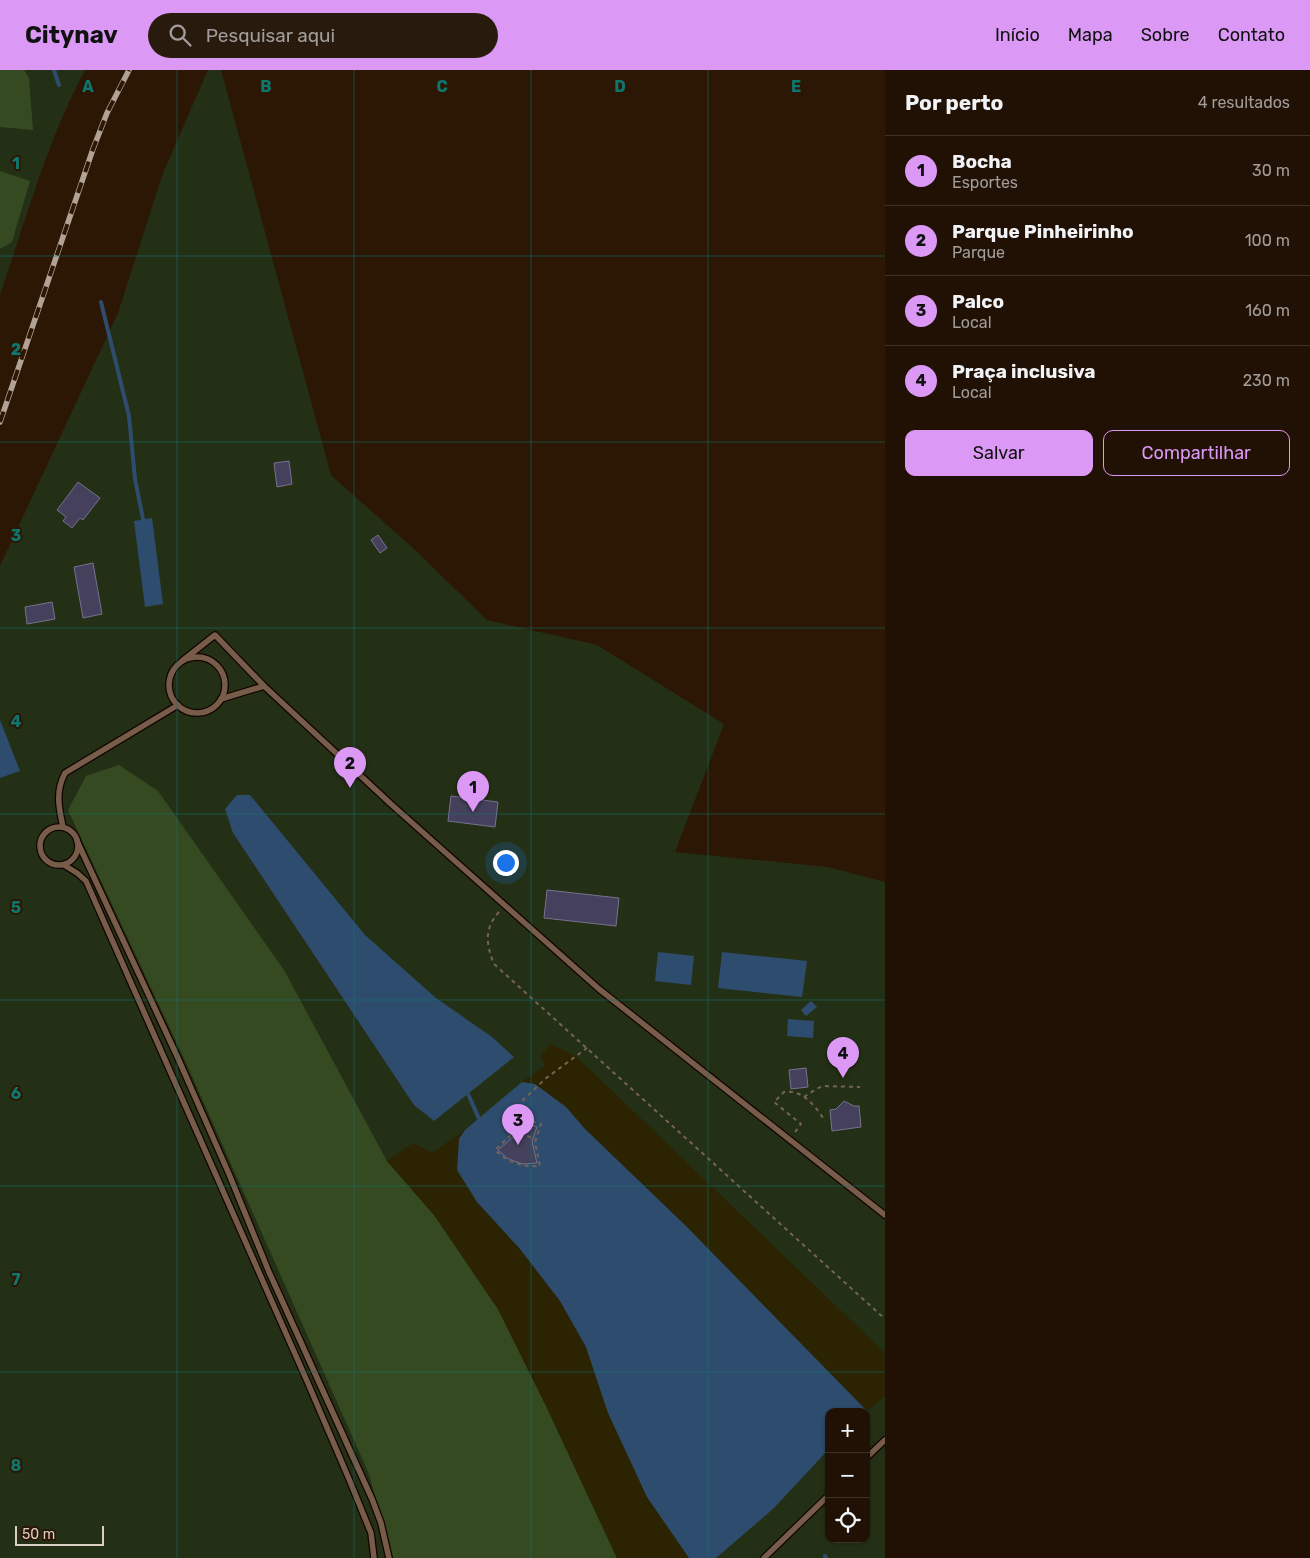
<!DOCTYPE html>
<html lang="pt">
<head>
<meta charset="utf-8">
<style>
	body { margin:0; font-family:Rubik,sans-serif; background:#291a0e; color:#f1f3f6 }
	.controls { position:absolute; right:15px; bottom:15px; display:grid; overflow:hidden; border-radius:10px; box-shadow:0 1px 4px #0004 }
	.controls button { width:45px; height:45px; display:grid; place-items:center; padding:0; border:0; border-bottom:1px solid #3e3126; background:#211104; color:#f1f3f6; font:25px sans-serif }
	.scale { position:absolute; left:15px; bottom:12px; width:89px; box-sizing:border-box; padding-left:5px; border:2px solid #ddcec3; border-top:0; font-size:14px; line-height:18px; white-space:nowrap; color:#ddcec3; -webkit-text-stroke:4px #2c1705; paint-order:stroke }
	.you { position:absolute; left:505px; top:792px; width:18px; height:18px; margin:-12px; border:4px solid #fff; border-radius:50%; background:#1a73e8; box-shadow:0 0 0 8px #1a73e833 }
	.badge { display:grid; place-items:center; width:32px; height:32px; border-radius:50%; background:#db99f5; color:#111; font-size:16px; font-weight:700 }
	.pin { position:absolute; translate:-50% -41px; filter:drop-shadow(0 1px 2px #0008) }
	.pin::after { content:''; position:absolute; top:26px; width:18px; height:15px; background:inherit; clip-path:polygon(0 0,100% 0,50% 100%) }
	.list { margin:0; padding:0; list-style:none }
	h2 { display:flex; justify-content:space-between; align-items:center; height:65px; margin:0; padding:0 20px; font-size:21px }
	h2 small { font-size:16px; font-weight:400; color:#a29d9a }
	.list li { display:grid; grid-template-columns:32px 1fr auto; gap:15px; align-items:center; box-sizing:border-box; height:70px; padding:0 20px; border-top:1px solid #3e3126 }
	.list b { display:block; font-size:19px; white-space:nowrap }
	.list p { margin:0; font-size:16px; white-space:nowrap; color:#a29d9a }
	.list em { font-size:16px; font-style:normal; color:#a29d9a }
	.actions { display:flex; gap:10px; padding:15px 20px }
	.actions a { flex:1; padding:11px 0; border:1px solid #db99f5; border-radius:10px; text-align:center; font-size:18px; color:#db99f5 }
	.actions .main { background:#db99f5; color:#111 }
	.icon { flex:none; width:28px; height:28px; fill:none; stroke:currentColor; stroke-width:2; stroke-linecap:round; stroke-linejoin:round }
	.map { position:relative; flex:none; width:885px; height:1488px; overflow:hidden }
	header { display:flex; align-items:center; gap:30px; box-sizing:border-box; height:70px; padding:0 25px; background:#db99f5; color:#111 }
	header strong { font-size:24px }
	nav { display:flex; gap:28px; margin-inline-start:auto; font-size:18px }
	.search { width:350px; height:45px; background:#291a0e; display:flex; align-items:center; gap:12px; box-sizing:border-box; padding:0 18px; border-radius:28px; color:#a29d9a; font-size:19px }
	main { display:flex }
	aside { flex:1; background:#211104 }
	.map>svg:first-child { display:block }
	.green { fill:#243016; fill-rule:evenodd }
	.forest { fill:#364a21 }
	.sand { fill:#2b2302 }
	.water { fill:#2e4c6d }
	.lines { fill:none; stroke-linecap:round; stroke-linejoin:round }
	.stream { stroke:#2e4c6d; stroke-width:4 }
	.building { fill:#45405b; stroke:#76718e }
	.service-casing { stroke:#130300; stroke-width:8 }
	.path { stroke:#766354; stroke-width:2; stroke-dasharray:4 4; stroke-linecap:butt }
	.service { stroke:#775d49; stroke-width:5.5 }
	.rail-casing { stroke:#b2a295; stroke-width:5.5 }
	.rail { stroke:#2c1705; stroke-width:4; stroke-dasharray:11; stroke-linecap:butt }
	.grid { fill:none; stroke:#0f766e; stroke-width:1; stroke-opacity:0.55 }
	.grid-label { font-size:16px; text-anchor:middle; font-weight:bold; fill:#0f766e; stroke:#2c1705; stroke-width:4; stroke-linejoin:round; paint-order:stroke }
</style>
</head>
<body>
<header>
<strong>Citynav</strong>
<div class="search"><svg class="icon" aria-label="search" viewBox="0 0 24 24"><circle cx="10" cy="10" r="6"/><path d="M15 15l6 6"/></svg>Pesquisar aqui</div>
<nav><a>Início</a><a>Mapa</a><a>Sobre</a><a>Contato</a></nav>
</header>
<main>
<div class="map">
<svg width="885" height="1488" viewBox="0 0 885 1488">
	<rect width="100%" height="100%" fill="#2c1705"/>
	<g class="green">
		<path d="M0,0H85C47,71 26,149 0,225Z"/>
		<path d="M208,0H221L331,405L415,480L487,550L597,575L724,654L675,782L828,797L885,812V1488H0V496L118,243L163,103ZM829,1342H866V1469H829Z"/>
	</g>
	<g class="forest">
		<polygon points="0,0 24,0 29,8 33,60 0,57"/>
		<polygon points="0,101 30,111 12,172 0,179"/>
		<polygon points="119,695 158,721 284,900 387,1091 434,1145 498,1239 547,1338 617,1488 392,1488 369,1404 187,995 68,740 86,706"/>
	</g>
	<g class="sand">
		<polygon points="551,974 577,987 885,1283 885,1326 867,1341 686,1156 585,1059 566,1037 535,1014 522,1012 545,996 540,986"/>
		<polygon points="465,1060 459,1069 477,1132 520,1179 560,1231 586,1277 608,1343 647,1427 689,1488 617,1488 547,1338 498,1239 434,1145 387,1091 413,1073 432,1083"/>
	</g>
	<g class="water">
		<polygon points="152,448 163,534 145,537 134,451"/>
		<polygon points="0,650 20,701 0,708"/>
		<polygon points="237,725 250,725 365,865 436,928 492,967 514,987 434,1051 414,1035 233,763 225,739"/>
		<polygon points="658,882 694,886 691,915 655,911"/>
		<polygon points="722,882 807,891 802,927 718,918"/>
		<polygon points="811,931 817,937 806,946 801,940"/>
		<polygon points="788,949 814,951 813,968 787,966"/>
		<polygon points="522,1012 535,1014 566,1037 585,1059 686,1156 867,1341 829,1342 829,1379 773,1439 716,1488 689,1488 647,1427 608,1343 586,1277 560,1231 520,1179 477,1132 457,1100 459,1069 465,1060"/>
	</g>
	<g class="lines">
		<g class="stream">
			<polyline points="54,0 59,15"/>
			<polyline points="101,232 129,346 135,409 143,449"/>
			<polyline points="468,1024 480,1051"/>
			<polyline points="825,1486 826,1488"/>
		</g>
	</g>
	<g class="building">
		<polygon points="289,391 292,414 277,417 274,393"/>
		<polygon points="78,412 100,428 83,450 80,448 72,458 63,451 66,447 57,440"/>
		<polygon points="378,465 387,478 380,483 371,470"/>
		<polygon points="93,493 102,544 83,548 74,497"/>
		<polygon points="52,532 55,549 27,554 25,537"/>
		<polygon points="451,726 498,732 495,757 448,751"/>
		<polygon points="547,820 619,828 616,856 544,848"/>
		<polygon points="806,998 808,1017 791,1019 789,1000"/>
		<polygon points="844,1031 854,1036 859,1036 861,1057 832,1061 830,1040 836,1039"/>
		<polygon points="519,1051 537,1057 532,1071 537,1093 523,1094 514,1091 507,1088 498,1080 513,1067"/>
	</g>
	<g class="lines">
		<g class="service-casing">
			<g id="service">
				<circle cx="197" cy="615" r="28"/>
				<polyline points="182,591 215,565 264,616 392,735 599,919 885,1145"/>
				<polyline points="221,629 264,616"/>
				<path d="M63,757C59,738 55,722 65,703L178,635"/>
				<circle cx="59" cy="776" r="19"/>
				<polyline points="77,771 177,986 229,1104 269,1202 372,1429 381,1453 389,1488"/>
				<polyline points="64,795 77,803 86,811 307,1311 349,1409 371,1463 374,1488"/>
				<polyline points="866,1388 885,1370"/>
				<polyline points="764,1488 829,1425"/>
			</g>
		</g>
		<g class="path">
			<path d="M499,842C484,858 486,875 494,894L885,1249"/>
			<polyline points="804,1027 816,1019 823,1016 860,1017"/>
			<path d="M517,1046L541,1054L535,1072L540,1096C521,1097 509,1093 495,1080L511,1065L523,1030L545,1009L587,978"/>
			<polyline points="512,1061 536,1069"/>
			<path d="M795,1062L801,1054L774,1032L784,1022C803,1019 816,1037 825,1051"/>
		</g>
		<use href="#service" class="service"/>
		<g class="rail-casing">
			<polyline id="rail" points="0,352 93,79 107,43 129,0"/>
		</g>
		<use href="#rail" class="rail"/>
	</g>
	<path class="grid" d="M177,0V1488M354,0V1488M531,0V1488M708,0V1488M0,186H885M0,372H885M0,558H885M0,744H885M0,930H885M0,1116H885M0,1302H885"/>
	<g class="grid-label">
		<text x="88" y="22">A</text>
		<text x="266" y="22">B</text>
		<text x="442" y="22">C</text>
		<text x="620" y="22">D</text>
		<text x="796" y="22">E</text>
		<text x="16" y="99">1</text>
		<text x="16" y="285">2</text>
		<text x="16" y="471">3</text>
		<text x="16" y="657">4</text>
		<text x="16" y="843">5</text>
		<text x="16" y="1029">6</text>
		<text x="16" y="1215">7</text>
		<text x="16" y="1401">8</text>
	</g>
</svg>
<div class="controls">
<button>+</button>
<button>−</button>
<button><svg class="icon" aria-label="locate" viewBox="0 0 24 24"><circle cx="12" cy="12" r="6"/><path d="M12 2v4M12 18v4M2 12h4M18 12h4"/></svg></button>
</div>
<div class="scale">50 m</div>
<div class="you"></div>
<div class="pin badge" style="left:473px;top:742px">1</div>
<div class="pin badge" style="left:350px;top:718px">2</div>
<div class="pin badge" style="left:518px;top:1075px">3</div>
<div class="pin badge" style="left:843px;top:1008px">4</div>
</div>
<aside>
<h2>Por perto<small>4 resultados</small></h2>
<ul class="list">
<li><span class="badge">1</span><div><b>Bocha</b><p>Esportes</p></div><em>30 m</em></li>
<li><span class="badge">2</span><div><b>Parque Pinheirinho</b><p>Parque</p></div><em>100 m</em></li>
<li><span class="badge">3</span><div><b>Palco</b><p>Local</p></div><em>160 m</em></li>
<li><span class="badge">4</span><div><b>Praça inclusiva</b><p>Local</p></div><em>230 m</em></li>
</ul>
<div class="actions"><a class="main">Salvar</a><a>Compartilhar</a></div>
</aside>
</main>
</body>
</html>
